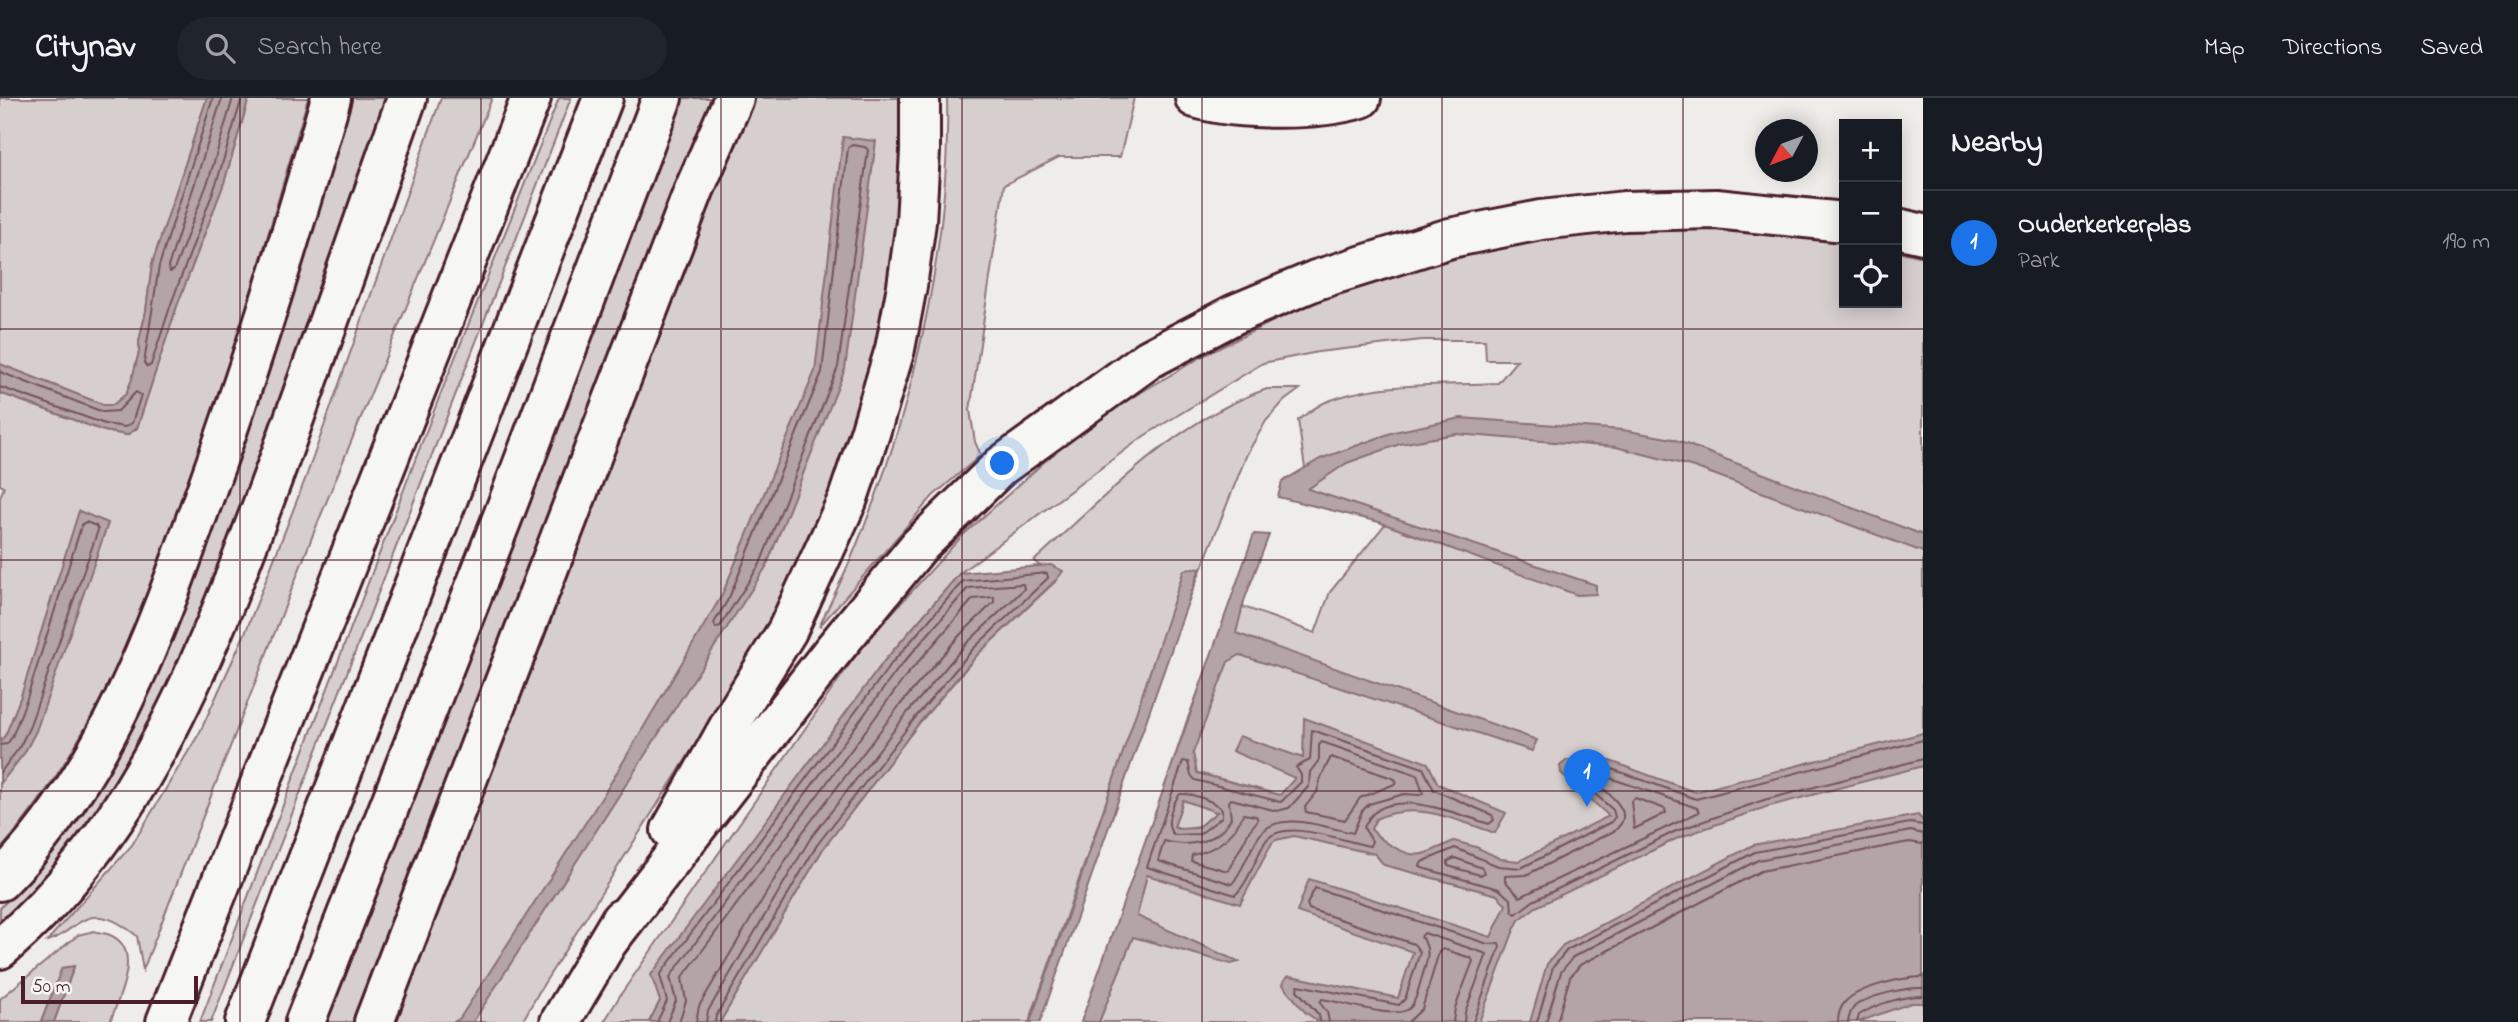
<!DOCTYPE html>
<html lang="en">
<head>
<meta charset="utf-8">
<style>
	body { margin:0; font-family:"Indie Flower",sans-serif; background:#20242c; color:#f1f3f6 }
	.controls { position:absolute; right:21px; top:21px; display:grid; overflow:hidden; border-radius:0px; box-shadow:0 4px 18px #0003 }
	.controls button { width:63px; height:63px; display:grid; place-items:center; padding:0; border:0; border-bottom:2px solid #363941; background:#171b24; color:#f1f3f6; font:35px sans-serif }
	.compass { position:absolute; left:1755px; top:21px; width:63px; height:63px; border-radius:50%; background:#171b24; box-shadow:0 4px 18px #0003; rotate:229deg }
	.scale { position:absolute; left:21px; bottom:18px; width:177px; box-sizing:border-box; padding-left:7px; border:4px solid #4a1f2b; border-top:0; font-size:19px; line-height:24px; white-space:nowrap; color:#4a1f2b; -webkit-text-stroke:5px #f6f6f2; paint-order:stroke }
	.you { position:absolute; left:1003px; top:366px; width:24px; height:24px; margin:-18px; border:5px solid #fff; border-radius:50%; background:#1a73e8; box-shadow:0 0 0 10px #1a73e833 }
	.badge { display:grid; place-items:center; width:46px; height:46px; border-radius:50%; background:#1a73e8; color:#fff; font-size:23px; font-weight:700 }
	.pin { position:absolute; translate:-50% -58px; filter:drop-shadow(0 2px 4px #0008) }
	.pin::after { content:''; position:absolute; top:37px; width:24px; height:21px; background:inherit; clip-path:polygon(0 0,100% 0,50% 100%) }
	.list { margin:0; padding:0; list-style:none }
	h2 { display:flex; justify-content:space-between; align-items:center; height:91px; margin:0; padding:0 28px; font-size:30px }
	h2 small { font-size:23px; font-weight:400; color:#9ea1a6 }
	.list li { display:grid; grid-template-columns:46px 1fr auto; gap:21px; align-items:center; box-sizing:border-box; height:105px; padding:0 28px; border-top:2px solid #363941 }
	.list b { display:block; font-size:26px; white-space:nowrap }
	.list p { margin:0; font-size:23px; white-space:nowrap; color:#9ea1a6 }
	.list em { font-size:23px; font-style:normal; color:#9ea1a6 }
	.icon { flex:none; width:38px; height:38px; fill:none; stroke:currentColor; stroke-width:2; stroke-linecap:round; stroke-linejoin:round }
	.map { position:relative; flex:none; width:1923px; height:924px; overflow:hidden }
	header { display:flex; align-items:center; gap:42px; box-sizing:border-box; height:98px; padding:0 35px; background:#171b24; border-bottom:2px solid #363941 }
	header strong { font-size:33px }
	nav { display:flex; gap:38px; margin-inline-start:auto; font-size:24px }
	.search { width:490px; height:63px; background:#20242c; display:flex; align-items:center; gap:18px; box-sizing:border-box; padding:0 24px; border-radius:38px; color:#9ea1a6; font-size:26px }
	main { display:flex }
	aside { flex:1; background:#171b24 }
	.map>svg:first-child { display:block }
	.green { fill:#d7cfce; stroke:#90777c; stroke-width:2 }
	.water { fill:#b4a4a5; stroke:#8a6f74; stroke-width:2; fill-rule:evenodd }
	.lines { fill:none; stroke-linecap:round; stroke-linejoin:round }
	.shore { stroke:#74545c; stroke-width:2 }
	.highway-casing { stroke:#4a1f2b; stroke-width:44 }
	.highway { stroke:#f6f6f2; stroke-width:38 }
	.grid { fill:none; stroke:#4a1f2b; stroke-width:2; stroke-opacity:0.55 }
</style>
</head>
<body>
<header>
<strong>Citynav</strong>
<div class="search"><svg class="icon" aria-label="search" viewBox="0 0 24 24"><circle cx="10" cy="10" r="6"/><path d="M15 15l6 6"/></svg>Search here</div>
<nav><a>Map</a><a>Directions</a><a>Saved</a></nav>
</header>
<main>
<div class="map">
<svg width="1923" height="924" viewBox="0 0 1923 924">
	<rect width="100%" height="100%" fill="#efedea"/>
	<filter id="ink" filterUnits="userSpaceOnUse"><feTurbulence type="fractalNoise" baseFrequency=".0143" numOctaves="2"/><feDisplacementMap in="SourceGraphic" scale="14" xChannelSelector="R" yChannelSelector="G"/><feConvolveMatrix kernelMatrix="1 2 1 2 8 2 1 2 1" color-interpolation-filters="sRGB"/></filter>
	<g filter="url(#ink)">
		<g class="green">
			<polygon points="0,0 207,0 152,166 146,213 139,243 139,254 132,281 126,296 113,307 104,307 0,266"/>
			<path d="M249,0H308C270,130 233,261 188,389C142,520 92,647 0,752V686L25,654L108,425L79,414L21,598L6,636L0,644V399L4,389L0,387V295L104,333L127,337L137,330L177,208L224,85Z"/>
			<path d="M348,0H388C353,100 318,200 283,300C238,428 190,561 120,678C86,734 43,783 0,832V810L25,785L52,750Z"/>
			<path d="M441,0H492L314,434L143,872L137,838C123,827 104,813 86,821C71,827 64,839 47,843L132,747L200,634L246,533L306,379Z"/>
			<polygon points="559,0 571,0 211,924 200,924 437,305"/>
			<polygon points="683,0 907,0 900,140 859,327 786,503 540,892 522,924 327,924"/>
			<path d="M947,0H1134L1120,59H1059L1004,87L970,312L975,344L981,357L933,398L819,529C831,503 844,478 855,451C912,316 951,147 947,0Z"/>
			<path d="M1735,129L1844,143V205H1897V153L1923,159V924H1099L1133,839L1134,783L1258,691L1172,668L1186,625L1233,505L1315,535L1330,494L1391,419L1308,391L1298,322C1307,316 1316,308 1326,304C1376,283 1444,288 1498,285L1517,262H1486L1485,242H1422L1318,254L1263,265L1144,338L960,475L885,562L801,678L660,903L649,924H604L621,896L863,547L961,439L1084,328L1203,258L1300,210L1381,180L1517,145L1633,131Z"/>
			<path d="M1267,291H1300L1284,303L1266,323L1247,356L1187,507L1169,524L1029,924H720L823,751L920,624L978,556L1057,482L1034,463C1105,399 1174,323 1267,291Z"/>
			<path d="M1183,702L1217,714C1204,725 1192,736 1174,729Z"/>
			<path d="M94,833C99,835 106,835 110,837C144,851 118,901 110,924H54L74,869L62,870L41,924H0V901L78,837Z"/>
		</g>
		<g class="water">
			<polygon points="207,0 249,0 224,85 177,208 137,330 127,337 104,333 0,295 0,266 104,307 113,307 126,296 132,281 139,254 139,243 146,213 152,166"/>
			<polygon points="843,39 876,43 845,271 766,469 473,924 454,924 460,920 604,696 722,497 815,273"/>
			<polygon points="1461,320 1623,332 1673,341 1923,437 1923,454 1694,369 1616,349 1456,336 1400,346 1347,365 1308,391 1596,487 1596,496 1577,497 1379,424 1278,399 1282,384 1320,361 1394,334"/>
			<polygon points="79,413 108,425 36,633 25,654 0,686 0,644 6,636 21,598"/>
			<path d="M1254,436L1269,437L1244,503L1236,535L1537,642L1532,653L1240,557L1228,564L1193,655L1197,675L1280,697L1295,680L1232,653L1239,638L1303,660L1304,620L1428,665L1438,686L1506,715L1495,735C1456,722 1416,702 1376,721L1371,731C1380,742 1406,760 1422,756C1432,754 1444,747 1454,743L1476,749L1501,761L1519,763L1609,718L1561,675L1560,668L1567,662L1610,663L1695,694L1923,635V668L1766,709L1678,740L1536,809L1519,822L1514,832L1479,924H1319L1305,914L1283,887L1284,882L1288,878L1296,879L1398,900L1413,854L1297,814L1309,781L1491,839L1506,807L1497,797L1384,767L1375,756L1294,738L1276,742L1272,745L1240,806L1147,777L1137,818L1239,864L1231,866L1133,839L1099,924H1081ZM1183,702L1216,714H1217L1197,730L1177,731L1174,729Z"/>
			<polygon points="1051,467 1063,473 1057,481 978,556 920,624 823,751 720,924 649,924 660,903 651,877 885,562 960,475"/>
			<polygon points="1200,470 1040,924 1030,924 1073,803 1184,472"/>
			<polygon points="1918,717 1923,723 1923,905 1911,905 1858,924 1530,924 1547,866 1563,847 1753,747"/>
			<polygon points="74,868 54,924 41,924 62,870"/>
		</g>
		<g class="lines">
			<g class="shore">
				<polyline points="213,0 159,168 144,265 147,269 151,267 171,206 217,83 242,0"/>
				<polyline points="222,0 168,169 170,174 174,172 209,81 233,0"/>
				<polygon points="852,47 865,49 868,52 838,269 760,466 720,528 716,530 714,525 729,500 822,274 848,50"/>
				<polyline points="0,274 103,314 118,313 136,294 141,297 132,325 125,329 105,326 0,289"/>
				<path d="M1312,632L1423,670L1434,692L1492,717L1494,722L1489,726C1457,716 1380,683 1364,730L1372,743L1370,748C1345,744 1282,718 1265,744C1255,761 1249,784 1235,797L1147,769L1183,663L1188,664L1191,677L1195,682L1281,704L1301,684V677L1296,669L1310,662Z"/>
				<polyline points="1923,642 1696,701 1609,670 1573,669 1572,675 1613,712 1615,719 1611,724 1521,770 1498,768 1455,750 1422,764 1420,768 1422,770 1499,791 1511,802 1512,813 1516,816 1533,803 1676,733 1764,702 1923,661"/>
				<path d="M1322,644L1417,677L1423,695L1420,697L1404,696L1369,706L1362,713L1353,735C1327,730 1278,710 1259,738C1249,753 1243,772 1232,786L1158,763L1164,743C1189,750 1217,745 1231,720L1229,704L1231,701L1277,713L1289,710L1309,688L1310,674L1319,662V647Z"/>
				<polyline points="0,647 7,646 12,639 27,600 82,426 86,424 96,428 98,432 29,630 19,650 0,675"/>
				<polygon points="1331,659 1395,681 1397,685 1360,700 1345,722 1306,714 1305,709 1317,694 1321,679"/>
				<path d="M1597,679H1607L1697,710L1699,714L1520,799L1505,783V778L1526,777L1614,733C1638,715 1609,697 1596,684Z"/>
				<path d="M1180,696C1192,695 1215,703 1222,712V719L1200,736L1174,737C1163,728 1172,706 1180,696Z"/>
				<polygon points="1635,700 1665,711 1666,715 1634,731 1631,703"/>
				<path d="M1243,716L1256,718L1258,722L1250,732L1228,773L1191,763L1192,757C1216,752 1234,739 1243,716Z"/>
				<polygon points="1455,760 1482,770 1484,775 1480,777 1448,768 1448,763"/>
				<polyline points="657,924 667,903 660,877 891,566 963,483 1047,475 1048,480 973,551 915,620 817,747 716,918 715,924"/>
				<polyline points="667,924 676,903 670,879 898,571 968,490 1023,486 1024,491 966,546 908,614 810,741 708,913 706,924"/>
				<polyline points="679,924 686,903 682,880 906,578 973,501 994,499 994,504 959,538 900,607 802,735 699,908 696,924"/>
				<polyline points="1320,924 1319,917 1297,892 1298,887 1399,907 1405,901 1420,854 1414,846 1309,811 1307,806 1315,790 1488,846 1499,845 1500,849 1473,924"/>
				<path d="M1329,924L1327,914L1320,905L1322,901C1340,903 1399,924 1411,909C1417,901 1419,888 1422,879C1427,863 1432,852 1421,839L1424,835L1487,856L1465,914L1464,924"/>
				<polyline points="1408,924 1422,911 1439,854 1443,851 1471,860 1473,863 1455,910 1453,924"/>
				<polyline points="1537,924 1553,869 1567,852 1755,754 1910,725 1923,727"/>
				<polyline points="1546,924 1561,874 1573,859 1758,762 1911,733 1923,736"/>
				<polyline points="1557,924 1570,879 1580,867 1761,773 1909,744 1923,746"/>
				<path d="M1838,924C1838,916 1840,910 1845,904C1858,889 1904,879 1923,879"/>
				<path d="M1848,924C1849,918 1850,913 1855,908C1868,898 1906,889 1923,890"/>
				<path d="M1857,924L1859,917C1876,906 1903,898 1923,898"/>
			</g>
			<g class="highway-casing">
				<g id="highway">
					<path d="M1195,0C1239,13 1318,13 1361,0"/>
					<polyline points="1897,130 1923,136"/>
					<polyline points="671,732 740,609 787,533 847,403 870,335 895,251 907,188 916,124 920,53 920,0"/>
					<path d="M0,783C106,678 157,531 206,393C253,263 293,133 331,0"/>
					<polyline points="609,842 831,555 919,448 1001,368 1149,261 1235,216 1316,182 1450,140 1541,122 1625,113 1716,111 1844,124"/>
					<path d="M0,851C146,728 214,538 278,365C322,244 364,122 407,0"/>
					<polyline points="166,924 531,0"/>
					<polyline points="245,924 603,0"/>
					<polyline points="305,924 505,413 662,0"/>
					<polyline points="374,924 694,92 734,0"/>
					<polyline points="560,924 621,821"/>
				</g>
			</g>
			<use href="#highway" class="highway"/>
		</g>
	</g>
	<path class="grid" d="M240,0V924M481,0V924M721,0V924M962,0V924M1202,0V924M1442,0V924M1683,0V924M0,231H1923M0,462H1923M0,693H1923"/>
</svg>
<div class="controls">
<button>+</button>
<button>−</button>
<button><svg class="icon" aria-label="locate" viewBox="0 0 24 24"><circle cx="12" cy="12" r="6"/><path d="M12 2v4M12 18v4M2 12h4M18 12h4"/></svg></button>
</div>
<svg class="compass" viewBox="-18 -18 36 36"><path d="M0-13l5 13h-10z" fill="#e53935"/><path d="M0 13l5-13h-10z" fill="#9ea1a6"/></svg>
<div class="scale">50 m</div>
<div class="you"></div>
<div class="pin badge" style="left:1587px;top:709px">1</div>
</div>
<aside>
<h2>Nearby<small></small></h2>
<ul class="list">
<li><span class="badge">1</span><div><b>Ouderkerkerplas</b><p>Park</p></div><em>190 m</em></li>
</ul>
</aside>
</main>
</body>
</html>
